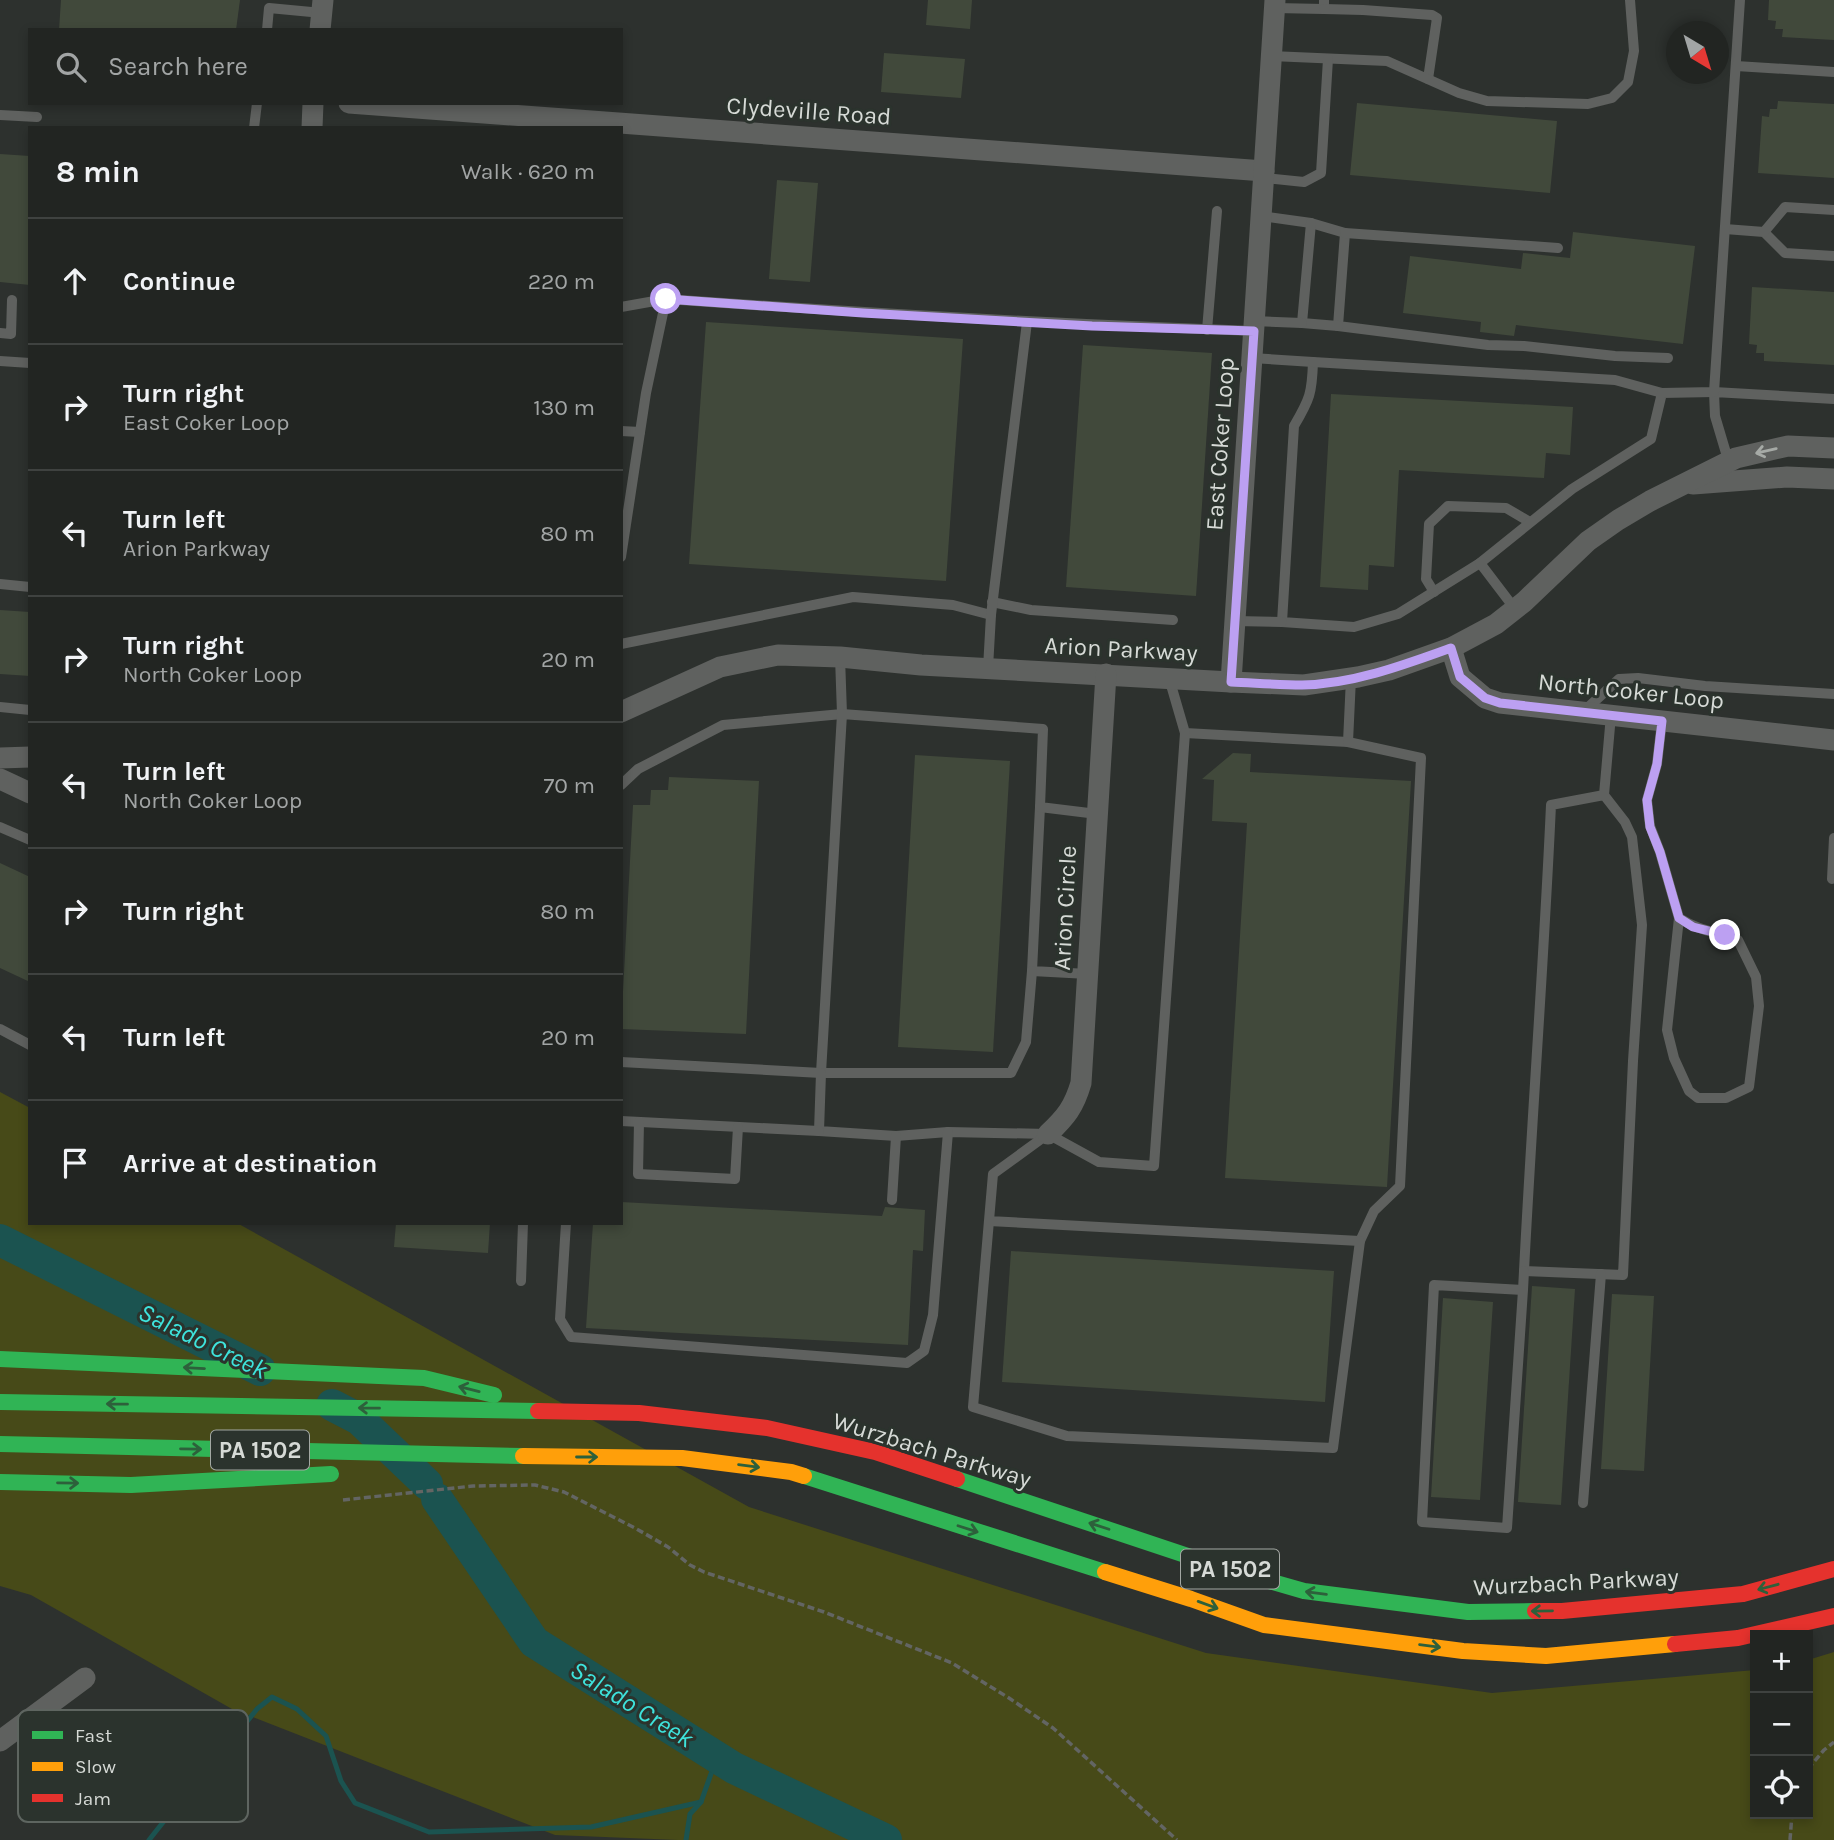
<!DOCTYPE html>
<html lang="en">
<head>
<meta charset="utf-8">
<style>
	body { margin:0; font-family:Karla,sans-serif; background:#2e312f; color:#f1f3f6 }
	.controls { position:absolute; right:21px; bottom:21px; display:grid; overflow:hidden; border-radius:0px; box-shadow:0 4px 10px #0003 }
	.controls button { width:63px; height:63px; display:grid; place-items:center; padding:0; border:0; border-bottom:2px solid #3f4240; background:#222522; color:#f1f3f6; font:35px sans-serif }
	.compass { position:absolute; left:1666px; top:21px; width:63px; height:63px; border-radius:50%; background:#222522; box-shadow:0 4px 10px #0003; rotate:142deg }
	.stop { position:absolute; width:21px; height:21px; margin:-16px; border:5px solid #bca0f2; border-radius:50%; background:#fff }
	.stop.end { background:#bca0f2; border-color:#fff; box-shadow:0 2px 7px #0008 }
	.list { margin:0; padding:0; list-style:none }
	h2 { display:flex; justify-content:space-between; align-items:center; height:91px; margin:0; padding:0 28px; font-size:30px }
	h2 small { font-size:23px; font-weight:400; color:#a2a5a5 }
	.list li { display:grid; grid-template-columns:46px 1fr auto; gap:21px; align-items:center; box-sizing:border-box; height:126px; padding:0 28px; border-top:2px solid #3f4240 }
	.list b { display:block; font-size:26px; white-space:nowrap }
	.list p { margin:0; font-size:23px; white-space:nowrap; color:#a2a5a5 }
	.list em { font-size:23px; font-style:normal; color:#a2a5a5 }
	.icon { flex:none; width:38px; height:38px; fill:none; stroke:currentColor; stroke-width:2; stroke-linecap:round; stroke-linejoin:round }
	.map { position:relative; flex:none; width:1834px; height:1840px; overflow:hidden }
	.search { position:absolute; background:#222522; box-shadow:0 4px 10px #0003; left:28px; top:28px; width:595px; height:77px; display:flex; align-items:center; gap:18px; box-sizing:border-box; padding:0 24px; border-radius:0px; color:#a2a5a5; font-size:26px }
	.panel { position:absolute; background:#222522; box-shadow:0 4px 10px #0003; left:28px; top:126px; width:595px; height:1099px; border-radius:0px }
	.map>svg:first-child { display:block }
	.green { fill:#474a18 }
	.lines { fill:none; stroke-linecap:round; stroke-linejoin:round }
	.stream { stroke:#1b5350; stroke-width:5 }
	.river { stroke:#1b5350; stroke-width:32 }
	.building { fill:#41493b }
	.path { stroke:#636563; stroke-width:3.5; stroke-dasharray:7 3.5; stroke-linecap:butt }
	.lane { stroke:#5f615f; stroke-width:10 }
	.street { stroke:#5f615f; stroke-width:21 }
	.fast { stroke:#30b455; stroke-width:16 }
	.slow { stroke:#ff9f0a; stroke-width:16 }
	.jam { stroke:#e5322d; stroke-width:16 }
	.oneway { stroke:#a6aaa6 }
	.oneway2 { stroke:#2d603b }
	.route { stroke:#bca0f2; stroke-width:9 }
	.labels { text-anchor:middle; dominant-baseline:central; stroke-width:6; stroke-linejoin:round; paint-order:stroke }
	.shield { fill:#2b332d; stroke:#a3a8a3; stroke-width:2 }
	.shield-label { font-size:23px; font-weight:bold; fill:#d6dad6 }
	.street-label { font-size:24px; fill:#d6dad6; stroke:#2b332d }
	.water-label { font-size:26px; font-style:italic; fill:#3ee3dc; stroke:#2b332d }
	.key { fill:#2b332d; stroke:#5e6560; stroke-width:2 }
	.key-label { font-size:19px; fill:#d6dad6 }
</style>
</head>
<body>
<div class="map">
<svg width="1834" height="1840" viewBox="0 0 1834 1840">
	<rect width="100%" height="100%" fill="#2d312e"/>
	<polygon class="green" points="0,1092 30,1108 30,1223 237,1223 749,1507 1206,1653 1492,1693 1755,1670 1755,1814 1808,1814 1808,1660 1834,1652 1834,1840 678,1840 555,1835 232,1709 31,1595 0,1586"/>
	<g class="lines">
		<g class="stream">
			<polyline points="149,1840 172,1811 199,1774 232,1740 257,1709 272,1697 297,1709 326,1736 341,1781 355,1803 429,1832 591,1827 701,1802"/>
			<polyline points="686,1840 690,1814 701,1802 717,1757"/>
		</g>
		<g class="river">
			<polyline points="0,1240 260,1370"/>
			<polyline points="332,1405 359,1419 427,1484"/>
			<polyline points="437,1499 534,1642 734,1768 886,1840"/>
		</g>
	</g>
	<g class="building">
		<polygon points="61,0 240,0 236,30 59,30"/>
		<polygon points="928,0 972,0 970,29 926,25"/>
		<polygon points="1769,0 1834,0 1834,40 1782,37 1783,29 1775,29 1776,21 1768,20"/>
		<polygon points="884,53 965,59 961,98 881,92"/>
		<polygon points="1778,101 1834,104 1834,178 1758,173 1762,116 1769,117 1770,109 1777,109"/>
		<polygon points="1357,103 1557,121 1550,193 1350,175"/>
		<polygon points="0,154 30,156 30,285 0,282"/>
		<polygon points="777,180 818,183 810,282 769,279"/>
		<polygon points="1573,232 1695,246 1683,344 1516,325 1514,336 1480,332 1481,322 1403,313 1410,256 1521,269 1523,253 1570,258"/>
		<polygon points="1752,287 1834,292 1834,365 1764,361 1764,353 1756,353 1757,345 1749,344"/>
		<polygon points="706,322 963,339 946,581 689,564"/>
		<polygon points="1083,345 1212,353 1196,596 1066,587"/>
		<polygon points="1331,394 1573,407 1570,455 1546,453 1544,478 1399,470 1394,567 1369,565 1368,590 1320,587"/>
		<polygon points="0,610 30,612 30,676 0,674"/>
		<polygon points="1233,753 1251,754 1250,772 1411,781 1387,1187 1225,1178 1247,823 1212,821 1214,780 1202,779"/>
		<polygon points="915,755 1010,761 993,1052 898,1047"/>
		<polygon points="669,777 759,781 746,1034 621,1029 633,805 650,805 651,790 668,790"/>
		<polygon points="0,863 30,877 30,982 0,968"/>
		<polygon points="621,1202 882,1216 885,1207 925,1210 923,1251 913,1250 908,1345 586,1328 593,1223 621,1223"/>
		<polygon points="396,1223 490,1223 488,1253 394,1247"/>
		<polygon points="1011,1251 1334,1271 1325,1402 1002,1382"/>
		<polygon points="1532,1286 1575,1289 1561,1505 1518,1502"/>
		<polygon points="1612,1294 1654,1296 1644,1471 1601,1469"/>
		<polygon points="1443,1298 1493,1302 1480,1500 1431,1497"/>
	</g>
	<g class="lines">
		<g class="path">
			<polyline points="343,1500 473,1486 535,1485 564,1492 635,1528 668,1547 690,1565 704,1572 824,1612 952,1663 1009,1698 1053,1728 1177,1840"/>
			<polyline points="1808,1769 1824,1750 1834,1742"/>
			<polyline points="1790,1840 1792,1814"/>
		</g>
		<g class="lane">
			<polyline points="1275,8 1324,9 1324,0"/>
			<polyline points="1324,9 1363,10 1432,15 1437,18 1428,79"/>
			<polyline points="267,30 269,8 322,13"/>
			<polyline points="1271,56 1387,61 1459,93 1487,101 1588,104 1612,98 1628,82 1634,51 1630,0"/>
			<polyline points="1736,66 1834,72"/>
			<polyline points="0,115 37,117"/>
			<polyline points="254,128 257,103"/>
			<polyline points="1264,178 1304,182 1321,173 1328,59"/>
			<polyline points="1261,216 1311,223 1345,233 1338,326 1488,345 1524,346 1615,356 1668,358"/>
			<polyline points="1311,223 1302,323 1338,326"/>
			<polyline points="1725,229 1764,232 1785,253 1834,256"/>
			<polyline points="1764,232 1785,207 1834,210"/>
			<polyline points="1345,233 1558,248"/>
			<polyline points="621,307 666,299"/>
			<polyline points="1254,321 1302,323"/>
			<polyline points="1207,330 1217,211"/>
			<polyline points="0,333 11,334 12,300"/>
			<path d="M1252,358L1313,362C1312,393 1310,399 1294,426L1282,622L1354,627L1398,614L1480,563"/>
			<polyline points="0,361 30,363"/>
			<polyline points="1313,362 1615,380 1662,393"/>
			<polyline points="621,431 640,432"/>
			<polyline points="1729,463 1715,416 1714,392 1834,399"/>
			<path d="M621,557L646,393L666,299C862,313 1057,324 1254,331"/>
			<polyline points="0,584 30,587"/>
			<polyline points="1434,592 1426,579 1429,524 1448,506 1506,508 1530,522"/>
			<polyline points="992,602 1031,610 1173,620"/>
			<polyline points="1515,609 1480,563 1572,489 1651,439 1662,393 1714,392 1740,0"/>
			<polyline points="1235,621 1282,622"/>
			<polyline points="621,644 853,597 953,605 991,615"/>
			<polyline points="988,668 991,615 1027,322"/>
			<polyline points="1169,678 1185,733 1348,742 1351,678"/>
			<polyline points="0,707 30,710"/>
			<polyline points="1584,711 1619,679 1638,678 1705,686 1834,694"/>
			<path d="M1662,721L1657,764L1647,800L1650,826L1660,852L1679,918C1699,931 1717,932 1738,940L1756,977L1759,1006L1749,1087L1726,1098H1698L1689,1091L1674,1058L1667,1030L1679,918"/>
			<polyline points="1348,742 1421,758 1400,1186 1374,1211 1360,1241"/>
			<polyline points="621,785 638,769 723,725 842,714 840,657"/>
			<path d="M1604,795L1551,805C1544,960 1532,1115 1524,1271L1623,1275L1633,1061L1642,925L1632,837L1625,822L1604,795L1611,715"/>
			<polyline points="1040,807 1032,971 1088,974"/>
			<polyline points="0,827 30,840"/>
			<polyline points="1832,879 1834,838"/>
			<polyline points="1032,971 1026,1042 1011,1073 821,1073 842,714 1043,729 1040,807 1097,814"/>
			<polyline points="0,1029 30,1045"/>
			<polyline points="621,1062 821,1073 819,1131 896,1136 948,1132 1048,1134 1099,1162 1154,1166 1185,733"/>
			<polyline points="621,1121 819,1131"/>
			<polyline points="639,1122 638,1174 735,1179 738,1127"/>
			<polyline points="892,1200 896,1136"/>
			<polyline points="989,1221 1360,1241 1333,1448 1067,1436 973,1407 993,1174 1048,1134"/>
			<polyline points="566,1223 560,1319 571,1337 907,1363 924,1351 933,1315 948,1132"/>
			<polyline points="521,1281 523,1223"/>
			<polyline points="1523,1290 1507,1528 1422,1522 1434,1285 1523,1290 1524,1271"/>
			<polyline points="1583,1503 1601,1274"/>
		</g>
		<g class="street">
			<polyline points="320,30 323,0"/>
			<polyline points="349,103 1264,171"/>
			<polyline points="312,128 313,103"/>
			<polyline points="1693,484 1787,477 1834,479"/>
			<polyline points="1451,648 1460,677 1485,698 1500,703 1834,740"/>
			<polyline points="1231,682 1275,0"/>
			<polyline points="621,712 720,667 778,655 840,657 921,665 1231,682 1304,685 1358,677 1389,670 1451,648 1496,624 1524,602 1588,541 1618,520 1650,501 1736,458 1788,446 1834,448"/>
			<polyline points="0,758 30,757"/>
			<polyline points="0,779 30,793"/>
			<path d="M1048,1134C1066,1117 1074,1107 1081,1083L1106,674"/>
			<polyline points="0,1741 85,1678"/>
		</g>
		<g class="fast">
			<polyline points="0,1359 424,1378 494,1395"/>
			<polyline points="0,1402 538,1411"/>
			<polyline points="0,1444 523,1456"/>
			<polyline points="804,1476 1105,1572"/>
			<polyline points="957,1479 1227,1569 1304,1591 1468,1612 1535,1611"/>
			<polyline points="0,1482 131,1485 331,1474"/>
		</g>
		<g class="slow">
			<polyline points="523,1456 682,1458 791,1472 804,1476"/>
			<polyline points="1105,1572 1191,1599 1264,1625 1463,1651 1546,1656 1675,1644"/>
		</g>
		<g class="jam">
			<polyline points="538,1411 639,1413 767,1428 875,1452 957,1479"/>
			<polyline points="1535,1611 1562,1611 1743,1594 1834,1569"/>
			<polyline points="1675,1644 1738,1638 1834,1616"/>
		</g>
	</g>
	<defs><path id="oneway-shaft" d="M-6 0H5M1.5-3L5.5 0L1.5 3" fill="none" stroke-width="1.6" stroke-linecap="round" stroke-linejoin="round" transform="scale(1.75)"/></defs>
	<use class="oneway" href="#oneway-shaft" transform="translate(1766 451) rotate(167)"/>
	<g class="oneway2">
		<use href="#oneway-shaft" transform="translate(194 1368) rotate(-177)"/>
		<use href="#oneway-shaft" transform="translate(469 1389) rotate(-166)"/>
		<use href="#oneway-shaft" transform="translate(117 1404) rotate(-179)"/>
		<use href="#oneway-shaft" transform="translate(369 1408) rotate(-179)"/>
		<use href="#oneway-shaft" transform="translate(191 1449) rotate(1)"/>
		<use href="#oneway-shaft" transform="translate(587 1457)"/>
		<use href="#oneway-shaft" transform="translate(749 1466) rotate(7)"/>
		<use href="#oneway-shaft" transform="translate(68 1483) rotate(1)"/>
		<use href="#oneway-shaft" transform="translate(1099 1526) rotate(-162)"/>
		<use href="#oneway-shaft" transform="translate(968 1529) rotate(18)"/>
		<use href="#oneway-shaft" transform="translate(1768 1587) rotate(165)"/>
		<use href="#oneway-shaft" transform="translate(1316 1593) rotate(-173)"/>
		<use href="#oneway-shaft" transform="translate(1208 1605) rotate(20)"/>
		<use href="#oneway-shaft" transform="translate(1542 1611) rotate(179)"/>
		<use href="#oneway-shaft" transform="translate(1430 1646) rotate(7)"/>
	</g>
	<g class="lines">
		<path class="route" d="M666,299L863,313L1092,326L1254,331L1231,682C1255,683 1279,685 1302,685C1353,684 1404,665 1451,648L1460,677L1485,698L1500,703L1662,721L1657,764L1647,800L1650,827L1660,852L1679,918L1693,927L1725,935"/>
	</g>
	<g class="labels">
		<g class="shield">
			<rect x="211" y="1430.5" width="98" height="39" rx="5"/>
			<rect x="1181" y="1549.5" width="98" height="39" rx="5"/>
		</g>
		<g class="shield-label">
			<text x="260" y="1450">PA 1502</text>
			<text x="1230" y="1569">PA 1502</text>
		</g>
		<g class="street-label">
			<text transform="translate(809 111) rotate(4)">Clydeville Road</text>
			<text transform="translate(1220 444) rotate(-86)">East Coker Loop</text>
			<text transform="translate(1121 649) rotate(3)">Arion Parkway</text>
			<text transform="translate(1631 691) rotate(6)">North Coker Loop</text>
			<text transform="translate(1065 908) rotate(-87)">Arion Circle</text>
			<text transform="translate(932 1450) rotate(17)">Wurzbach Parkway</text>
			<text transform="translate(1576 1582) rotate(-3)">Wurzbach Parkway</text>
		</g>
		<g class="water-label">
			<text transform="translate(203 1341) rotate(26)">Salado Creek</text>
			<text transform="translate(632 1704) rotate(32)">Salado Creek</text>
		</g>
	</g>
	<rect x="18" y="1710" width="230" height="112" rx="10" class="key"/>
	<rect x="32" y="1731" width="31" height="8" fill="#30b455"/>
	<rect x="32" y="1762" width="31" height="9" fill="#ff9f0a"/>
	<rect x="32" y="1794" width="31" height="8" fill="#e5322d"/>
	<g class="key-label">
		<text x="75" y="1742">Fast</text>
		<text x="75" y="1773">Slow</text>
		<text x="75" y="1805">Jam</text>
	</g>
</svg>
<div class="controls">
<button>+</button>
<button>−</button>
<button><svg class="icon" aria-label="locate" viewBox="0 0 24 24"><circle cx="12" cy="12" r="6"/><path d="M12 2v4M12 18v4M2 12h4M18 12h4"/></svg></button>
</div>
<svg class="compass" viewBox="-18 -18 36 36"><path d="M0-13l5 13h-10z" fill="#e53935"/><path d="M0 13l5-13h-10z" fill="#a2a5a5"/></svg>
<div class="stop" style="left:666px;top:299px"></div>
<div class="stop end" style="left:1725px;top:935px"></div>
<div class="search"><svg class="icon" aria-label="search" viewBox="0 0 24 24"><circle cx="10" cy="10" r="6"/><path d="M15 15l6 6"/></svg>Search here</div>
<section class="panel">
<h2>8 min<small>Walk · 620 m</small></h2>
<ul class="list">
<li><svg class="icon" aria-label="ahead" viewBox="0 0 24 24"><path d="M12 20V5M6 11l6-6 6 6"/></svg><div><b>Continue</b></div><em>220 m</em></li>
<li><svg class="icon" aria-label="right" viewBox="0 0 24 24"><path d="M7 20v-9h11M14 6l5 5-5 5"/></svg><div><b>Turn right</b><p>East Coker Loop</p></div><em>130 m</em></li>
<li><svg class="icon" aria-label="left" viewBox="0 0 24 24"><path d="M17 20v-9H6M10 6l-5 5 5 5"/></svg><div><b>Turn left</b><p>Arion Parkway</p></div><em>80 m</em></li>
<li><svg class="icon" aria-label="right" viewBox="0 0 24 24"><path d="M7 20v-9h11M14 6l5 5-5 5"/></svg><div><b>Turn right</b><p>North Coker Loop</p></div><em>20 m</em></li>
<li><svg class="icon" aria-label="left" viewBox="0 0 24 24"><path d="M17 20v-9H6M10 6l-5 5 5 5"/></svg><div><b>Turn left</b><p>North Coker Loop</p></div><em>70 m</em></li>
<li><svg class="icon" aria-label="right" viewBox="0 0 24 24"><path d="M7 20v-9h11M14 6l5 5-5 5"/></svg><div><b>Turn right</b></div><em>80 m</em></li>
<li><svg class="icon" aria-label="left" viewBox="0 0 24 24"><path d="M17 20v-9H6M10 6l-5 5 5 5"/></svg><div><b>Turn left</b></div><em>20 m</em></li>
<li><svg class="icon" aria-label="arrive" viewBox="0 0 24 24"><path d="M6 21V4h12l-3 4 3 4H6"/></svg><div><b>Arrive at destination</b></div></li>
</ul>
</section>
</div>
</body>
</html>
